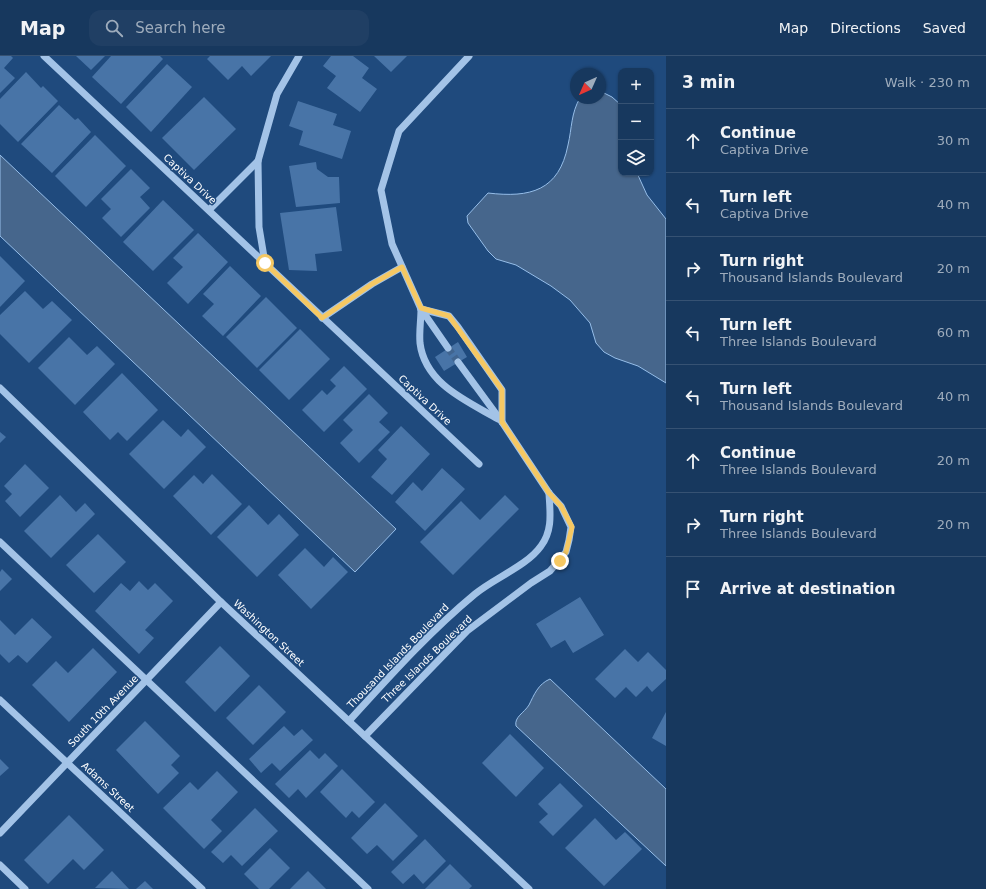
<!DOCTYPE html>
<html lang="en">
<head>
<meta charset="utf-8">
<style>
	body { margin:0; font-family:"DejaVu Sans",sans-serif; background:#203f64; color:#f1f3f6 }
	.controls { position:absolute; right:12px; top:12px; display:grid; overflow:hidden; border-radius:8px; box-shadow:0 1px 3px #0004 }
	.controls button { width:36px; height:36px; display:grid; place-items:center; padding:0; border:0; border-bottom:1px solid #365273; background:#17385e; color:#f1f3f6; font:20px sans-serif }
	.compass { position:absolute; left:570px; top:12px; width:36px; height:36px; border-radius:50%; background:#17385e; box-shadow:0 1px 3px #0004; rotate:225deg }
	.stop { position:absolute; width:12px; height:12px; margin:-9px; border:3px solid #f5c863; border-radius:50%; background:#fff }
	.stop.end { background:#f5c863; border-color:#fff; box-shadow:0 1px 4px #0008 }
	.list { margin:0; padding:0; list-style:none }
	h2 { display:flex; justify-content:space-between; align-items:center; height:52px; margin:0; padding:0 16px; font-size:17px }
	h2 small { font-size:13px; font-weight:400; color:#9eacbc }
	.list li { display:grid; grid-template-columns:26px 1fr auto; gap:12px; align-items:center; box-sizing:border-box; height:64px; padding:0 16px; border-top:1px solid #365273 }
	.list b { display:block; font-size:15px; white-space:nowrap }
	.list p { margin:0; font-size:13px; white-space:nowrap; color:#9eacbc }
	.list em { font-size:13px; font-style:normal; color:#9eacbc }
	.icon { flex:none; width:22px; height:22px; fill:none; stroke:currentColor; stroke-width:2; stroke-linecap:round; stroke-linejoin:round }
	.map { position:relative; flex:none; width:666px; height:833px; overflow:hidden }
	header { display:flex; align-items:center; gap:24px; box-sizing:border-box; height:56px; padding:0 20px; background:#17385e; border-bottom:1px solid #365273 }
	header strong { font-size:19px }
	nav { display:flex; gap:22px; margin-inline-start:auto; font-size:14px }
	.search { width:280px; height:36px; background:#203f64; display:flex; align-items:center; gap:10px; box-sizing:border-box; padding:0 14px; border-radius:12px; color:#9eacbc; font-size:15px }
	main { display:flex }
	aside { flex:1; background:#17385e }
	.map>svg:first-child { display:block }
	.water { fill:#46668c; stroke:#96bee9 }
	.building { fill:#4874a7 }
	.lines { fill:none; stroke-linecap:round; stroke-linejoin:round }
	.minor-tunnel { stroke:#416590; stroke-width:7; stroke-dasharray:7 3.5; stroke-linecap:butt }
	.minor { stroke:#a3c3e7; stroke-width:7 }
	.route { stroke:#f5c863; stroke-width:5 }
	.labels { text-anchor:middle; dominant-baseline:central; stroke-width:3; stroke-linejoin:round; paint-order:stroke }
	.street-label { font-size:10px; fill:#fff; stroke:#1f4a7d }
</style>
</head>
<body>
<header>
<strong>Map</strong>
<div class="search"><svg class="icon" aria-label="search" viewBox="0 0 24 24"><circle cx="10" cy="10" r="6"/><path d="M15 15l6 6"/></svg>Search here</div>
<nav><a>Map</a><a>Directions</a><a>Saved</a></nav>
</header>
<main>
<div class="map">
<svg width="666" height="833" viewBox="0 0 666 833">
	<rect width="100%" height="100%" fill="#1f4a7d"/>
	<g class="water">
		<path d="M600,35L612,41L621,49V117H637L647,139L666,163V327L638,310L615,302L604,296L596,287L590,267L570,244L551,230L516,209L496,203L488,195L468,167L467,160L488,137C530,142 559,135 568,89C572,72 571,57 580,42H600Z"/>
		<polygon points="0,99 396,473 355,516 0,180"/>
		<path d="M550,623L666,733V810L516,670C514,661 524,657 529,649C534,639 538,628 550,623Z"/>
	</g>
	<g class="building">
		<polygon points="0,0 11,0 13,2 4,12 15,22 0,37"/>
		<polygon points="76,0 105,0 91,14"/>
		<polygon points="111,0 160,0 163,3 121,48 92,21"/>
		<polygon points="210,0 271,0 251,20 242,10 228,24 207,3"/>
		<polygon points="331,0 353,0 369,12 362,22 377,33 360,56 327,32 336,20 323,10"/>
		<polygon points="374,0 407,0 391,16"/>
		<polygon points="167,8 192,31 151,76 126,51"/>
		<polygon points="26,16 41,32 43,30 58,45 18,86 0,68 0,43"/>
		<polygon points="204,41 236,73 194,114 162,82"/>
		<polygon points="298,45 337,58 333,69 351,75 342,103 299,89 303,75 289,70"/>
		<polygon points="59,49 75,64 78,62 91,76 52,117 21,88"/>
		<polygon points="95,79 126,110 86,151 55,120"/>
		<polygon points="316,106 317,113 328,121 339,121 340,147 296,151 289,110"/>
		<polygon points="131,113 150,132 140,141 150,152 121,181 102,162 111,153 101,143"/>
		<polygon points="163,144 194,174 153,215 123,186"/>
		<polygon points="336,151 342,195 315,198 317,215 289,214 280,157"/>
		<polygon points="198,177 228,206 188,248 167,227 183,211 173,202"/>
		<polygon points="0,200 25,225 0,251"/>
		<polygon points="230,210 261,240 223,280 202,260 214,248 203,238"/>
		<polygon points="25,235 43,253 52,245 72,264 29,307 0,278 0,259"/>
		<polygon points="266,241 297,272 257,312 226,281"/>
		<polygon points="300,273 330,303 289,344 259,314"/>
		<polygon points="69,281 87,299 97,290 115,308 75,349 38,312"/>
		<polygon points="458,286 467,301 444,315 435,301"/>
		<polygon points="344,310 367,333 324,376 302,354 322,334 327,339 336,330 330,324"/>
		<polygon points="122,317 158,354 127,385 118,376 110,384 83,356"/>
		<polygon points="369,338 388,357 379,366 390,376 359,407 340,387 353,374 343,364"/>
		<polygon points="163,364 181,381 188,373 206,391 164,433 129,398"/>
		<polygon points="401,370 430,398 392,439 371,421 387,403 378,394"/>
		<polygon points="0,376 6,381 0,387"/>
		<polygon points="25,408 49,432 20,461 5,445 12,438 4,430"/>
		<polygon points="442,412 465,433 425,475 395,446 413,426 422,435"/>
		<polygon points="212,418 242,448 211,479 173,440 194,419 203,428"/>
		<polygon points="60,439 76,456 85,447 95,458 51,502 24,475"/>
		<polygon points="505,439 519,453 453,519 420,486 461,445 480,464"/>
		<polygon points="249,449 268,469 279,458 299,479 257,521 217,481"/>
		<polygon points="98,478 126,506 94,537 66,509"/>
		<polygon points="305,492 324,511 333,501 348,516 311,553 278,519"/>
		<polygon points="2,513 12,523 0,535 0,516"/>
		<polygon points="139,525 148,534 155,527 173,545 145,574 154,582 139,598 95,555 121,527 130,535"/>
		<polygon points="580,541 604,579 573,597 565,584 551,592 536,568"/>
		<polygon points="32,562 52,581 27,607 18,599 9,607 0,598 0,564 15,579"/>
		<polygon points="220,590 250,620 215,656 185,626"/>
		<polygon points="93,592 117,616 69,666 32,629 56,605 68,617"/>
		<polygon points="625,593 638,606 648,596 666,614 666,623 652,636 647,630 636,641 626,631 615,642 595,623"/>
		<polygon points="259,629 286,656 253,689 226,662"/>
		<polygon points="666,656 666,690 652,682"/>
		<polygon points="145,665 180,700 171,709 179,717 158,738 116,694"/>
		<polygon points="284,670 294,680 302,673 313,684 280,715 272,707 261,717 249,703"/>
		<polygon points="510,678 544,712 516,741 482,707"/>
		<polygon points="310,694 319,703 325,697 338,710 306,742 298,733 289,742 275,728"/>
		<polygon points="0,703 9,712 0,720"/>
		<polygon points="342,713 375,746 359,762 352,755 346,762 320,736"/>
		<polygon points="217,715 238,736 211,764 222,775 204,793 163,752 190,726 198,734"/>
		<polygon points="560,727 583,750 553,780 539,766 548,758 538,748"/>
		<polygon points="385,747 418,780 393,805 377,789 367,798 351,782"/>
		<polygon points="255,752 278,775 242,810 231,799 223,807 211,796"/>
		<polygon points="69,759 104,794 84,814 73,803 48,828 24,804"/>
		<polygon points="595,762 616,784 625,776 642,793 604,830 565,792"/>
		<polygon points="425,783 446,805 423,828 414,818 403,828 391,816"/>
		<polygon points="270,792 290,812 269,833 259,833 244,818"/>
		<polygon points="450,808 472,830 469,833 425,833"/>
		<polygon points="112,815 129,833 95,832"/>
		<polygon points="308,815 326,833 290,833"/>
		<polygon points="145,825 153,833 136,833"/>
	</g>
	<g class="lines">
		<polyline class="minor-tunnel" points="448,292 458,306"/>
		<g class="minor">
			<polyline points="44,0 479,408"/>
			<polyline points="209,154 258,105"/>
			<polyline points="265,207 259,171 258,105 277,38 299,0"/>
			<path d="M421,253C421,264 419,276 420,287C425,328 467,345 498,363"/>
			<polyline points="421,253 449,260 458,271 502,334 502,366"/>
			<polyline points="322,262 372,228 402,211"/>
			<polyline points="448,292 421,253 392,188 381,134 399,75 469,0"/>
			<polyline points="0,332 221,546 529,833"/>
			<polyline points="0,486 368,833"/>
			<polyline points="0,644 202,833"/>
			<path d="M349,665C389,621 429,576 475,538C494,522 527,510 541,490C553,474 550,456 549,437"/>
			<polyline points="365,680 467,575 531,527 550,515 566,496 569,484 571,471 561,450 549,437 502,366 458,306"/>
			<polyline points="0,777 221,546"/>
			<polyline points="0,809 25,833"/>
		</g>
	</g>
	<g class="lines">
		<polyline class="route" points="265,207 322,262 372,228 402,211 421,252 449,260 502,334 502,366 549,437 561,450 572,471 566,496 560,505"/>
	</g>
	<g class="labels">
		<g class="street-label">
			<text transform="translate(190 123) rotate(43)">Captiva Drive</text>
			<text transform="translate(425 344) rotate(43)">Captiva Drive</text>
			<text transform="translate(269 577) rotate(43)">Washington Street</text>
			<text transform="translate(398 600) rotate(-46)">Thousand Islands Boulevard</text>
			<text transform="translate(427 603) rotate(-44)">Three Islands Boulevard</text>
			<text transform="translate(103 655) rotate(-46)">South 10th Avenue</text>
			<text transform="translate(108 731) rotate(43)">Adams Street</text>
		</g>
	</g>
</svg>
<div class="controls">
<button>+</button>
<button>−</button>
<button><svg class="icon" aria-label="layers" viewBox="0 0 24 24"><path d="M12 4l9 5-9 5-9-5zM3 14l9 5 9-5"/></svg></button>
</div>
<svg class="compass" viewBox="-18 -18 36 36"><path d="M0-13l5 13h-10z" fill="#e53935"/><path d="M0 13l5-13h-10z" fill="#9eacbc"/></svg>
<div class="stop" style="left:265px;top:207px"></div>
<div class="stop end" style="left:560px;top:505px"></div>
</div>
<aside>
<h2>3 min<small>Walk · 230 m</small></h2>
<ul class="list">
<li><svg class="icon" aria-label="ahead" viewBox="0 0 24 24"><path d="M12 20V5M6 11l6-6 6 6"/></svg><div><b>Continue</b><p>Captiva Drive</p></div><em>30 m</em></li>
<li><svg class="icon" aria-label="left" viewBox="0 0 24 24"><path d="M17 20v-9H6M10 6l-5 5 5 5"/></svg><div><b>Turn left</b><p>Captiva Drive</p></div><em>40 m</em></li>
<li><svg class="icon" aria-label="right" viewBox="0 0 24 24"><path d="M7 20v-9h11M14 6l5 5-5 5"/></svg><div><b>Turn right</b><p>Thousand Islands Boulevard</p></div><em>20 m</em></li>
<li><svg class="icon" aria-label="left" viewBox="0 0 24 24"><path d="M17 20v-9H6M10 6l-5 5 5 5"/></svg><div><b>Turn left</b><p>Three Islands Boulevard</p></div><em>60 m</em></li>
<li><svg class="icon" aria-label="left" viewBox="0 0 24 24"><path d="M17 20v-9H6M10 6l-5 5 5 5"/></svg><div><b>Turn left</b><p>Thousand Islands Boulevard</p></div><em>40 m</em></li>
<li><svg class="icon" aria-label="ahead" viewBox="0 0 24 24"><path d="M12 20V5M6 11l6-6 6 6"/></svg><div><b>Continue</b><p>Three Islands Boulevard</p></div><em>20 m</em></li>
<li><svg class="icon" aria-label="right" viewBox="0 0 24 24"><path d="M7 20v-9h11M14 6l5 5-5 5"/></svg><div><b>Turn right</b><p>Three Islands Boulevard</p></div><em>20 m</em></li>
<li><svg class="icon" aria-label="arrive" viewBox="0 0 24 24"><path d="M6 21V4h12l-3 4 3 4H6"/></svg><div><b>Arrive at destination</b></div></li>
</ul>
</aside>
</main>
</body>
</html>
